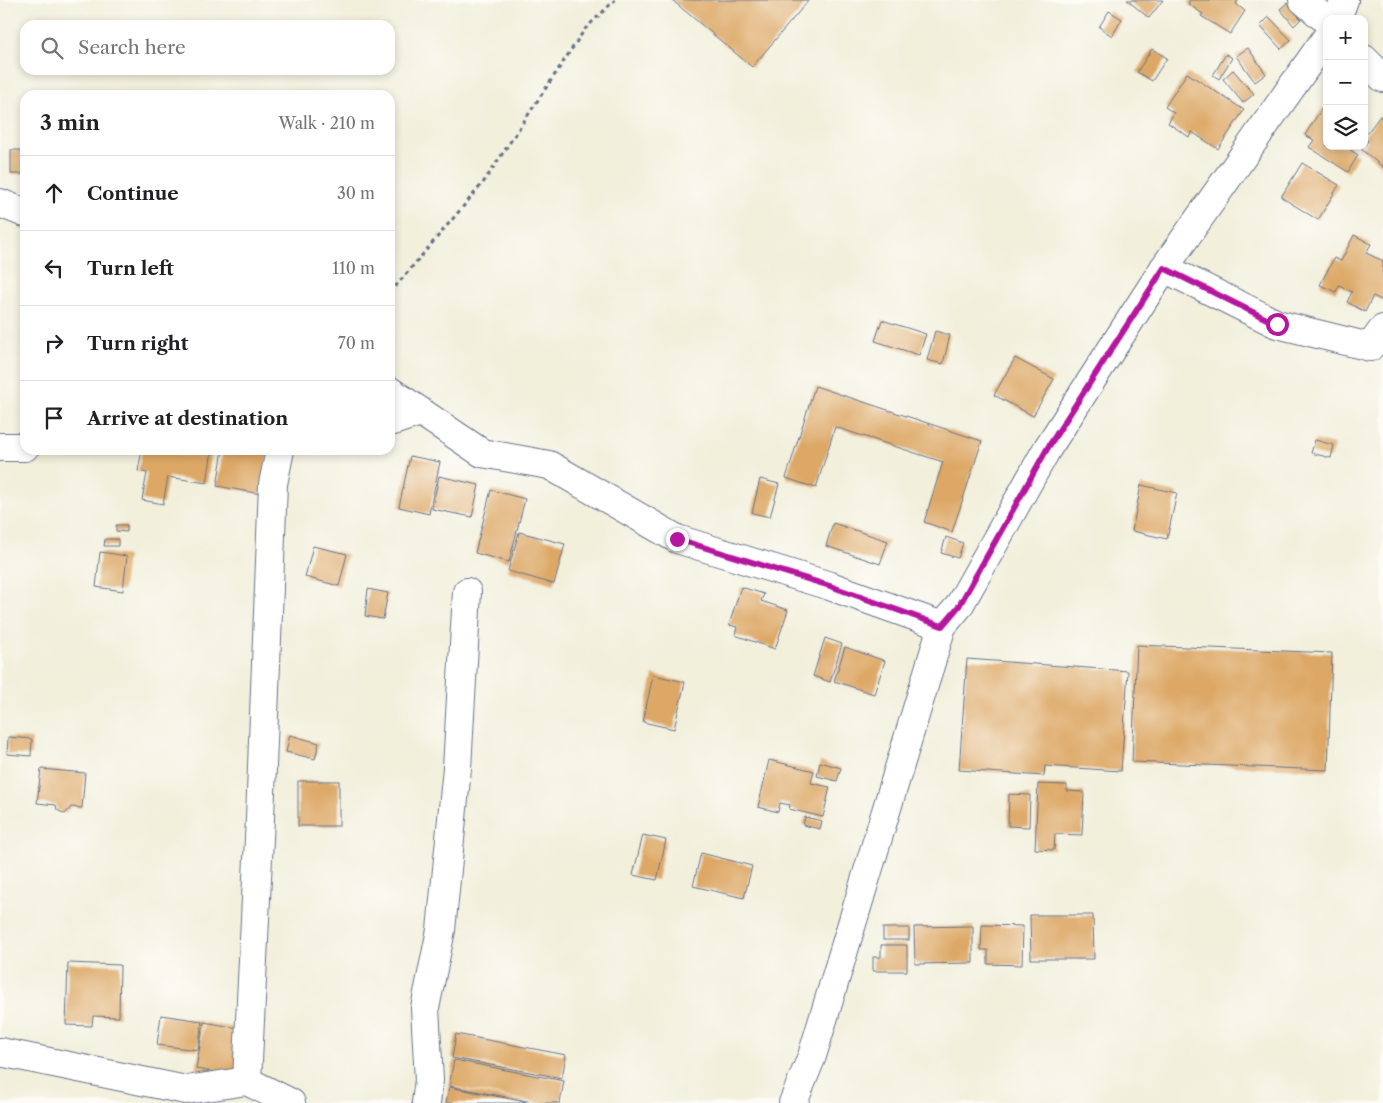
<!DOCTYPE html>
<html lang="en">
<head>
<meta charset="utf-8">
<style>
	body { margin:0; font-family:"Libre Caslon Text",serif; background:#f2f2f2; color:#202124 }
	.controls { position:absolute; right:15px; top:15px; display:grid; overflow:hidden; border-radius:10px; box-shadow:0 2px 8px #0003 }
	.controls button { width:45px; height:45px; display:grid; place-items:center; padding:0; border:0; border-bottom:1px solid #e0e0e0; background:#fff; color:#202124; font:25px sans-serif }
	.stop { position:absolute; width:15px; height:15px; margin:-11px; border:4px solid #b5179e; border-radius:50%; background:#fff }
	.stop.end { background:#b5179e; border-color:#fff; box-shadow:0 1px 5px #0008 }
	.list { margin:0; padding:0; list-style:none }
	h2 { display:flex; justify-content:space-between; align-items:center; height:65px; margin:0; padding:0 20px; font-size:21px }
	h2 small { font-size:16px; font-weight:400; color:#757577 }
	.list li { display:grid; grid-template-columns:32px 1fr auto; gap:15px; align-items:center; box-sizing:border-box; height:75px; padding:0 20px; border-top:1px solid #e0e0e0 }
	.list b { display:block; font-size:19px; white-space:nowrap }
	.list em { font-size:16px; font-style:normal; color:#757577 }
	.icon { flex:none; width:28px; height:28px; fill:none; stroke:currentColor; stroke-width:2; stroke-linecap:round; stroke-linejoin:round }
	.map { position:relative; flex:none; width:1383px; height:1103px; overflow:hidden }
	.search { position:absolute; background:#fff; box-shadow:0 2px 8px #0003; left:20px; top:20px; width:375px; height:55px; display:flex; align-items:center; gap:12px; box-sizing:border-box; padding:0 18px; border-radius:15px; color:#757577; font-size:19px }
	.panel { position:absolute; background:#fff; box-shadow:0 2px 8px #0003; left:20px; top:90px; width:375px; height:365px; border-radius:15px }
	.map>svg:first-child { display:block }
	.building { fill:#dda866 }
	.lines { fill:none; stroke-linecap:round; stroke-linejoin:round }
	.minor-casing { stroke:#66728a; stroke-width:30 }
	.path { stroke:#66728a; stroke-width:3; stroke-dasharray:4 4; stroke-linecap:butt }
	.minor { stroke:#fff; stroke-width:28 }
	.route { stroke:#b5179e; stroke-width:6 }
</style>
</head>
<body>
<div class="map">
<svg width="1383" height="1103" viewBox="0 0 1383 1103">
	<rect width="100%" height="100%" fill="#fdfcf7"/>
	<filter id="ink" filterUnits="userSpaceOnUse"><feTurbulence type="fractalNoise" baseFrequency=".02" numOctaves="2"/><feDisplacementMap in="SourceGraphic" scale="10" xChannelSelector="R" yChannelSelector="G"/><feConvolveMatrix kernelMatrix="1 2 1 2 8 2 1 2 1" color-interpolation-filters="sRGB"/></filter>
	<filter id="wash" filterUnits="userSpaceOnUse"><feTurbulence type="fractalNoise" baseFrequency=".0096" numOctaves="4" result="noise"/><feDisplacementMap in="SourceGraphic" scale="20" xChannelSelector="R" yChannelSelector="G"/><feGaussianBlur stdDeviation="1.12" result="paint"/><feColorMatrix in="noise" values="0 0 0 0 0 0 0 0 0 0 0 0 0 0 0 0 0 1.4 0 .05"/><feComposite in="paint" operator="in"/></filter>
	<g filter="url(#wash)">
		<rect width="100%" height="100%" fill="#f2efdb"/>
		<g id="blocks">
			<g class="building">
				<polygon points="672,0 809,0 752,67"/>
				<polygon points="1127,0 1163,0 1149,18"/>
				<polygon points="1190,0 1238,0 1236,4 1245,11 1230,34 1201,16 1203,14 1188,4"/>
				<polygon points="1287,3 1301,19 1294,26 1280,9"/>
				<polygon points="1109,11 1122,19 1112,36 1099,27"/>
				<polygon points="1269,17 1291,40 1281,49 1260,26"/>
				<polygon points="1248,48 1266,74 1255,82 1236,56"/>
				<polygon points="1152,49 1167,58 1152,81 1137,72"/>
				<polygon points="1226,54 1232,58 1219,79 1213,75"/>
				<polygon points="1233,70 1254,94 1243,103 1223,79"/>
				<polygon points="1187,73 1244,110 1218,149 1192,132 1189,137 1168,123 1174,113 1165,107"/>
				<polygon points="1322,108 1327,110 1327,146 1351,146 1349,149 1358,155 1348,172 1309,147 1314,140 1305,135"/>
				<polygon points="1380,116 1383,118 1383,167 1361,149 1368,141 1364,137"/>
				<rect x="11" y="150" width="14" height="24"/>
				<polygon points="1302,163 1339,185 1318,220 1281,197"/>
				<polygon points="1354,235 1371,244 1366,253 1383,261 1383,301 1373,296 1365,312 1347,302 1352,292 1339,285 1336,292 1320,285 1334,258 1341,261"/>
				<polygon points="882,320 926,334 919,355 875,341"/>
				<polygon points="935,331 950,335 943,364 927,360"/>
				<polygon points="1015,358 1054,379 1033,416 994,395"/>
				<polygon points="815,386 982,441 952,532 924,522 943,462 835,427 816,488 786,478"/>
				<polygon points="1315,440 1334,445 1331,458 1311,453"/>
				<polygon points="142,450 212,450 207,483 168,477 163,504 142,500 147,473 138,471"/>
				<polygon points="223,450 269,450 261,494 217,486"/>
				<polygon points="410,456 440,462 429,514 399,507"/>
				<polygon points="439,476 479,485 472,517 432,509"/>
				<polygon points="760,479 779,484 770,517 752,513"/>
				<polygon points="1141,485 1177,493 1167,539 1132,531"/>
				<polygon points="491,490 525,499 509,562 475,553"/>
				<polygon points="833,523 888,541 880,564 826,546"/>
				<polygon points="116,525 127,525 127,532 116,531"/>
				<polygon points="519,532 565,544 554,584 508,571"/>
				<polygon points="946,537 963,543 958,558 941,553"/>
				<polygon points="105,539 118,539 118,546 104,546"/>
				<polygon points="313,546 347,554 339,586 305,577"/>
				<polygon points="100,552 127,556 123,591 96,587"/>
				<polygon points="741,587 764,594 761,601 788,610 775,649 735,635 737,627 729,625"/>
				<polygon points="368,589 388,593 383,619 365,616"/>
				<polygon points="825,638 842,644 830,682 813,676"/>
				<polygon points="1137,645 1332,653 1328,770 1132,762"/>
				<polygon points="845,647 885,661 874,694 834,681"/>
				<polygon points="967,659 1128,671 1121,771 1045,766 1044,776 959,770"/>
				<polygon points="653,675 685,682 674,729 643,722"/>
				<polygon points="290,735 319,743 315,759 286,752"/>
				<polygon points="8,737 32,739 31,756 7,754"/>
				<polygon points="769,760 814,771 811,783 830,787 823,817 789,809 790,805 780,803 778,812 758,807"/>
				<polygon points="820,762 841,768 837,781 817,776"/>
				<polygon points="41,769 85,773 82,808 71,807 65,814 57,810 56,805 37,803"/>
				<rect x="298" y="781" width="41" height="45"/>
				<polygon points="1038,784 1067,785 1067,791 1084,792 1082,835 1055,834 1054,850 1035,849"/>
				<polygon points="1009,794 1030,795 1029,827 1008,826"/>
				<polygon points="805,817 822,821 820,829 803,825"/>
				<polygon points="643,835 666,840 657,880 633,875"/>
				<polygon points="701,853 752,866 744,898 693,886"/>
				<polygon points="1030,915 1093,915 1094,959 1031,959"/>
				<polygon points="982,925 1023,926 1022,965 988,964 988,950 981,950"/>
				<polygon points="973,926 973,963 915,964 914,927"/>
				<rect x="883" y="928" width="26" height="12"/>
				<polygon points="881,945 907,945 907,971 873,971 873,957 881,957"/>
				<polygon points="68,963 120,965 119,1017 93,1016 92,1026 66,1025"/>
				<polygon points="161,1015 202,1021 198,1050 157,1045"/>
				<polygon points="204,1022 244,1029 235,1076 196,1069"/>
				<polygon points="456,1034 566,1055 562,1078 452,1058"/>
				<polygon points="454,1060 564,1081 560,1103 538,1103 449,1086"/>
				<polygon points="449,1087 526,1102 526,1103 446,1103"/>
			</g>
		</g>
	</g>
	<g filter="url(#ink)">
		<use href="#blocks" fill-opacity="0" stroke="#66728a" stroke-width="1"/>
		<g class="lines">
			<g class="minor-casing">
				<g id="minor">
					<polyline points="1303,0 1327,21"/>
					<polyline points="1337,19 1344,0"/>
					<polyline points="1364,59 1383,78"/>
					<polyline points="0,203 25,213"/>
					<polyline points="1164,268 1277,324 1370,347 1383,329"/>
					<polyline points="390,391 482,453 549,465 677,539 830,586 942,626"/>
					<polyline points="390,422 420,412"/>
					<polyline points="0,447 25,447"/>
					<polyline points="0,1052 186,1090 247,1081 291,1103"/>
					<polyline points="247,1081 260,818 273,484 280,450"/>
					<polyline points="426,1103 429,1080 425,1008 441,930 457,768 467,592"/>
					<polyline points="793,1103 812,1056 942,626 959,606 1047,449 1164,268 1327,37"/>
				</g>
			</g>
			<polyline class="path" points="390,293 483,183 585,29 615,0"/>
			<use href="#minor" class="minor"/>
		</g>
	</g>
	<g class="lines" filter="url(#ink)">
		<polyline class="route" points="677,539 830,586 942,626 959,606 1047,449 1164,268 1277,324"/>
	</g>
</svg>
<div class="controls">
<button>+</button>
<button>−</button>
<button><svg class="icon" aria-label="layers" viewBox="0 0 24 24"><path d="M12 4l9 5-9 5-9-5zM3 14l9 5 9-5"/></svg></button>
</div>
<div class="stop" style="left:1277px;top:324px"></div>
<div class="stop end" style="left:677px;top:539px"></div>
<div class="search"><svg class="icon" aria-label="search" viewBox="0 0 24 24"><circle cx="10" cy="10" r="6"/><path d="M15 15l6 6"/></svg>Search here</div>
<section class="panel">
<h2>3 min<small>Walk · 210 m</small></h2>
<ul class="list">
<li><svg class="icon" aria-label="ahead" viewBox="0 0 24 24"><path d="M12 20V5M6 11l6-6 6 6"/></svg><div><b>Continue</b></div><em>30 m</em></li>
<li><svg class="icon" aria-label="left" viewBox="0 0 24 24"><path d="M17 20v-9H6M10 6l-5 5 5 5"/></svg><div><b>Turn left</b></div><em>110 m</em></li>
<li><svg class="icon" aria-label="right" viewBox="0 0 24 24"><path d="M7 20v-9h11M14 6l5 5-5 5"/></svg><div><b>Turn right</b></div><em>70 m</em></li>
<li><svg class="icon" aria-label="arrive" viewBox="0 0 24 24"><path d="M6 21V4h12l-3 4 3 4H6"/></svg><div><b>Arrive at destination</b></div></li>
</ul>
</section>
</div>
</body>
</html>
